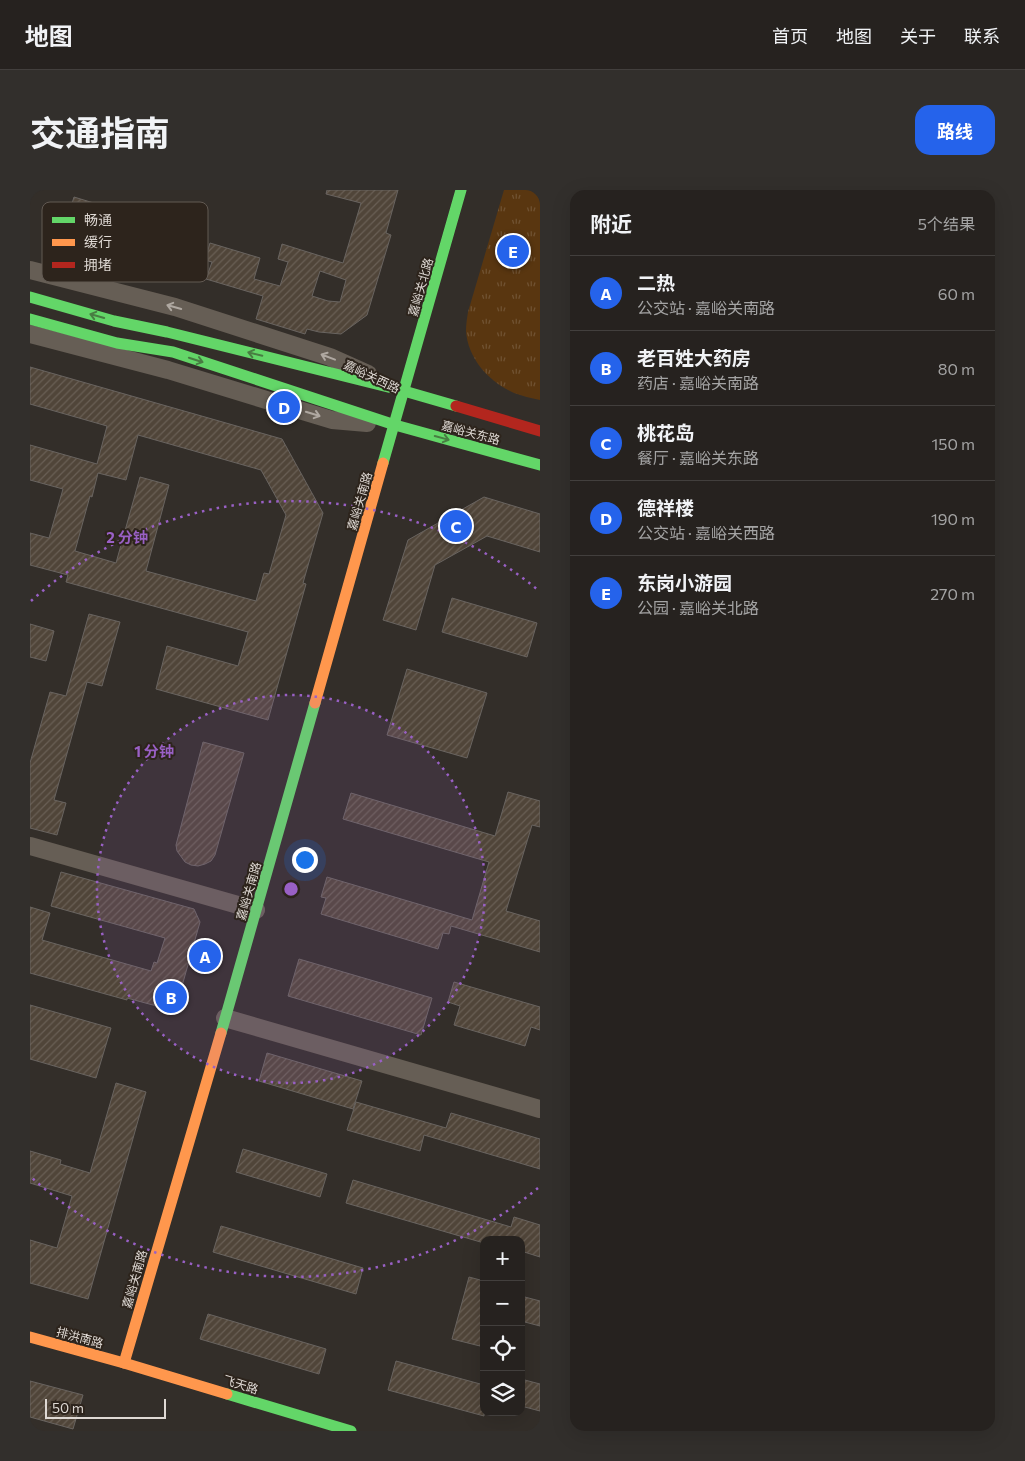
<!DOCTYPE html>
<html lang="zh">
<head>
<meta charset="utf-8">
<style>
	body { margin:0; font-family:Commissioner,"Noto Sans SC",sans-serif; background:#322f2c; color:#f1f3f6 }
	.controls { position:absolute; right:15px; bottom:15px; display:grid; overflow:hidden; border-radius:10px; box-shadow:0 5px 20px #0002 }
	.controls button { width:45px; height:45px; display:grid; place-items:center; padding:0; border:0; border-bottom:1px solid #423f3d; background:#26221f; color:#f1f3f6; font:25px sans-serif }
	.scale { position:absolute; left:15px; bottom:12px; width:121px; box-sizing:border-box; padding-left:5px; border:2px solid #dfd9d4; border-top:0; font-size:14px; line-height:18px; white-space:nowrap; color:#dfd9d4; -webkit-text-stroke:4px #2d241c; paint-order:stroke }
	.you { position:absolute; left:274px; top:669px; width:18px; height:18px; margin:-12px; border:4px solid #fff; border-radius:50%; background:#1a73e8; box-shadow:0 0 0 8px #1a73e833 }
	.badge { display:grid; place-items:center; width:32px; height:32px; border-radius:50%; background:#2563eb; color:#fff; font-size:16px; font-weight:700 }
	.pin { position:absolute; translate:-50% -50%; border:2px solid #fff; box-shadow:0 1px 5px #0006 }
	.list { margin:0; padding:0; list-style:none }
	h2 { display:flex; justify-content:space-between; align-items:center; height:65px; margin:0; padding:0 20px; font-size:21px }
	h2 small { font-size:16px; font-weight:400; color:#a4a4a4 }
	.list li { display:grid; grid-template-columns:32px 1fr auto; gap:15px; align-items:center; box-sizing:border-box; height:75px; padding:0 20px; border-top:1px solid #423f3d }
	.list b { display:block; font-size:19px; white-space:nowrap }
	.list p { margin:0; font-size:16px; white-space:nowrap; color:#a4a4a4 }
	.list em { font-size:16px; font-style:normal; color:#a4a4a4 }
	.icon { flex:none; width:28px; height:28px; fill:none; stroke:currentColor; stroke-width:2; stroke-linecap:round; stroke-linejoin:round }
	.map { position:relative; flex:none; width:510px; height:1241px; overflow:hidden; border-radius:15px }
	header { display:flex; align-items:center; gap:30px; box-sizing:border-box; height:70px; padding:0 25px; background:#26221f; border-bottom:1px solid #423f3d }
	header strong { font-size:24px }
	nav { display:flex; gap:28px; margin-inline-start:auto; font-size:18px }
	.intro { display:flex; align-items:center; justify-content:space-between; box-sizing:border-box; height:120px; padding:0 30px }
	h1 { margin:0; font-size:35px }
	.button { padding:12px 22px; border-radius:15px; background:#2563eb; color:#fff; font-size:18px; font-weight:700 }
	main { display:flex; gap:30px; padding:0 30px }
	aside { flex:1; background:#26221f; border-radius:15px; box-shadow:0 5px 20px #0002 }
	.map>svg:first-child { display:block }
	.grass { fill:url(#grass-tufts) }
	.building { fill:url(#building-hatch); stroke:#696460; fill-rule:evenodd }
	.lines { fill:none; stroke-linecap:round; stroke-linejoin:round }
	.street { stroke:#665e55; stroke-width:18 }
	.fast { stroke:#63d668; stroke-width:11 }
	.slow { stroke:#ff974d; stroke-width:11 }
	.jam { stroke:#b3261e; stroke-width:11 }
	.oneway { stroke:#afa8a1 }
	.oneway2 { stroke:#487d42 }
	.ring { fill:none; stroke:#9960c5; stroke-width:2.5; stroke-dasharray:2.5 5 }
	.labels { text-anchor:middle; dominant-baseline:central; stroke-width:4; stroke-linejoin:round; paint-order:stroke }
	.street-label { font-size:12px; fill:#dfd9d4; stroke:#2d241c }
	.key { fill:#2d241c; stroke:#625a53; stroke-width:1 }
	.key-label { font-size:14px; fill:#dfd9d4 }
	.centre { fill:#9960c5; stroke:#2d241c; stroke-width:2.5 }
	.ring-label { font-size:15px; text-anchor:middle; font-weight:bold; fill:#9960c5; stroke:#2d241c; stroke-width:4; stroke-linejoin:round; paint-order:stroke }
</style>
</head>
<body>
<header>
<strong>地图</strong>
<nav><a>首页</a><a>地图</a><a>关于</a><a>联系</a></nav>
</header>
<div class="intro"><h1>交通指南</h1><a class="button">路线</a></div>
<main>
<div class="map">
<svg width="510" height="1241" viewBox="0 0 510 1241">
	<defs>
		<pattern id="grass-tufts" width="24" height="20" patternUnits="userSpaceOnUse" patternTransform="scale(1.25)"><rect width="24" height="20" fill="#593610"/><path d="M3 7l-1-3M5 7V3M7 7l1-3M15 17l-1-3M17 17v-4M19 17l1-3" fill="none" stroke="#705232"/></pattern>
		<pattern id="building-hatch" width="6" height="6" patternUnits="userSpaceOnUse" patternTransform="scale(1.25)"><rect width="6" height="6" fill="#504539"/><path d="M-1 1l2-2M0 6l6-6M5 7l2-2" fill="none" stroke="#695f55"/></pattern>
	</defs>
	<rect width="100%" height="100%" fill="#332e29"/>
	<path class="grass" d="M474,0H510V210C501,208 492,206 484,203C459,192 438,169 436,141C436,135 437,128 438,122Z"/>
	<g class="building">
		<path d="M297,0H368L356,43L361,45L337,125L311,144L289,142L277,139L275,144L226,129L233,106L176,89L182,72L175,70L180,53L230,68L224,89L250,96L258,72L248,69L252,54L313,73L331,13L296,4ZM290,81L316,90L310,112L298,111L282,106Z"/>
		<polygon points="44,7 139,36 129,67 34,39"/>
		<path d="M0,177L252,249L293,323L273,393L276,394L238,530L126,499L137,456L208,476L218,442L36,392L38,385L0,375V343L19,348L33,299L0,290V255L67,274L77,236L0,214ZM108,245L231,280L256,325L239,384L234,383L226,411L116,381L139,295L110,287L86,373L45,361L60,306L62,307L68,283L96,290Z"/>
		<polygon points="454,307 510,324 510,362 457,346 405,375 386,440 353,430 378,350"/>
		<polygon points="422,408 507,433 497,467 412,442"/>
		<polygon points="59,424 90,432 72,496 57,492 24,610 36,613 27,645 0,638 0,573 20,502 36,506"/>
		<polygon points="0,434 24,441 16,471 0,467"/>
		<polygon points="377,479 457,503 437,568 357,545"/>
		<polygon points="173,552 214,563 185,665 181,671 175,674 168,676 161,675 155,672 147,661 146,655"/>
		<polygon points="478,602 510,611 510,637 502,635 476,721 510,731 510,762 421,736 419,744 413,743 408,759 291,724 296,708 291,707 297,687 442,730 459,672 313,629 321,603 465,646"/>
		<polygon points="31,682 164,719 170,732 145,821 97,808 97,810 0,783 0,717 20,723 12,750 121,781 124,772 127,773 135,748 21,716"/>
		<polygon points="269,769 402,808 391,845 258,806"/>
		<polygon points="424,792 510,817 510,840 501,837 495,856 424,835 430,816 418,812"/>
		<polygon points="0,815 81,838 66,888 0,869"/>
		<polygon points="237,863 332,891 323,919 229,891"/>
		<polygon points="86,893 116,902 58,1109 0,1093 0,1050 27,1058 42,1006 0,993 0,961 31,970 30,974 60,983"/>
		<polygon points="326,912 416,938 421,923 510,949 510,979 394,945 390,961 317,940"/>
		<polygon points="213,959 297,984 290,1007 206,982"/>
		<polygon points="323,990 481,1037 484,1027 510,1035 510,1067 491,1061 491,1050 454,1050 454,1053 316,1013"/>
		<polygon points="191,1036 333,1078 326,1104 183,1062"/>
		<polygon points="439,1087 454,1091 454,1144 450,1156 422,1149"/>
		<polygon points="491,1106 510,1111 510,1136 491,1131"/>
		<polygon points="178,1124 296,1159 289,1184 170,1149"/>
		<polygon points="366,1171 454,1195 454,1226 358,1200"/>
		<polygon points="491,1189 510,1194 510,1221 491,1216"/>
		<polygon points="0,1191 53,1205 43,1239 0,1227"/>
	</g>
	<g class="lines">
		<g class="street">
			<polyline points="0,80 145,117 300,167 338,184"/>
			<polyline points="0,144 138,180 302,230 337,233"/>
			<polyline points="0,656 226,720"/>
			<polyline points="195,828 510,919"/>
		</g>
		<g class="fast">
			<polyline points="0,107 84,131 137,142 374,201 426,216"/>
			<polyline points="0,129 87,153 143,162 365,235 510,275"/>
			<polyline points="353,273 431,0"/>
			<polyline points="191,843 285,513"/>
			<polyline points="197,1204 321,1241"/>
		</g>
		<g class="slow">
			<polyline points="285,513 353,273"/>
			<polyline points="0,1147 94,1173 197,1204"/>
			<polyline points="94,1173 191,843"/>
		</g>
		<polyline class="jam" points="426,216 510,241"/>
	</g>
	<defs><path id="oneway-shaft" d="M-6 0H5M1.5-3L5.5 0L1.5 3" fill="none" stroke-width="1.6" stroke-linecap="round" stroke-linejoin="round" transform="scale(1.25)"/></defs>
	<g class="oneway">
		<use href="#oneway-shaft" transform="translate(144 117) rotate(-164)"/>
		<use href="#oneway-shaft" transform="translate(298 167) rotate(-159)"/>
		<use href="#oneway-shaft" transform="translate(283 224) rotate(17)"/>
	</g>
	<g class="oneway2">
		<use href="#oneway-shaft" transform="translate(67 126) rotate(-164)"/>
		<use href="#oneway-shaft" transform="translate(225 164) rotate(-166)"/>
		<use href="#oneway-shaft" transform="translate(166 170) rotate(18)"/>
		<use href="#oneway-shaft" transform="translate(412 248) rotate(15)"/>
	</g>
	<circle cx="261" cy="699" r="194" fill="#9960c5" fill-opacity=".12"/>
	<g class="ring">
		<circle cx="261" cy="699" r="194"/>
		<path d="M508 998A388 388 0 0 1 1 987M1 411A388 388 0 0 1 508 400"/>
	</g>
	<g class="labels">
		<g class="street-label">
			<text transform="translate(390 97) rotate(-74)">嘉峪关北路</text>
			<text transform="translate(342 186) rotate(25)">嘉峪关西路</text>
			<text transform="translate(441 242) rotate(15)">嘉峪关东路</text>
			<text transform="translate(329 311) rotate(-74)">嘉峪关南路</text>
			<text transform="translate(218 701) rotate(-74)">嘉峪关南路</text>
			<text transform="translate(104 1089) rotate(-74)">嘉峪关南路</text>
			<text transform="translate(50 1147) rotate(15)">排洪南路</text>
			<text transform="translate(211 1194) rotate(17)">飞天路</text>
		</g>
	</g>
	<rect x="12" y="12" width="166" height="80" rx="8" class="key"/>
	<rect x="22" y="27" width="23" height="6" fill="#63d668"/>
	<rect x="22" y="49" width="23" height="7" fill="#ff974d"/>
	<rect x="22" y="72" width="23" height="6" fill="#b3261e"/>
	<g class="key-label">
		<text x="54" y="35">畅通</text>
		<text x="54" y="57">缓行</text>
		<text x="54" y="80">拥堵</text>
	</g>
	<circle cx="261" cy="699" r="8" class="centre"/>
	<g class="ring-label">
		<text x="97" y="353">2 分钟</text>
		<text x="124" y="567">1 分钟</text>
	</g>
</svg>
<div class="controls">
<button>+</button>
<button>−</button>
<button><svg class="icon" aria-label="locate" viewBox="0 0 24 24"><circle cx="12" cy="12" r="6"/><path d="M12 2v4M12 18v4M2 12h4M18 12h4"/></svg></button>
<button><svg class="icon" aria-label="layers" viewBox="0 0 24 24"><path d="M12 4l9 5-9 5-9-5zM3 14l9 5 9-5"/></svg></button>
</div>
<div class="scale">50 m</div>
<div class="you"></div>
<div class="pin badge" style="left:175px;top:766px">A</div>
<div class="pin badge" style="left:141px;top:807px">B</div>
<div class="pin badge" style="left:426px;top:336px">C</div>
<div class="pin badge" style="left:254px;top:217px">D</div>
<div class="pin badge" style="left:483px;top:61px">E</div>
</div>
<aside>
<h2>附近<small>5个结果</small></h2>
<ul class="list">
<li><span class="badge">A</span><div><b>二热</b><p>公交站 · 嘉峪关南路</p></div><em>60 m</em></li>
<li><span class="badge">B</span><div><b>老百姓大药房</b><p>药店 · 嘉峪关南路</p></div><em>80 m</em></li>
<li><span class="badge">C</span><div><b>桃花岛</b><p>餐厅 · 嘉峪关东路</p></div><em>150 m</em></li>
<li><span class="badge">D</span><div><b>德祥楼</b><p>公交站 · 嘉峪关西路</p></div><em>190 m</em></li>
<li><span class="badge">E</span><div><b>东岗小游园</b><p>公园 · 嘉峪关北路</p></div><em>270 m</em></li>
</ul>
</aside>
</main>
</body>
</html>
